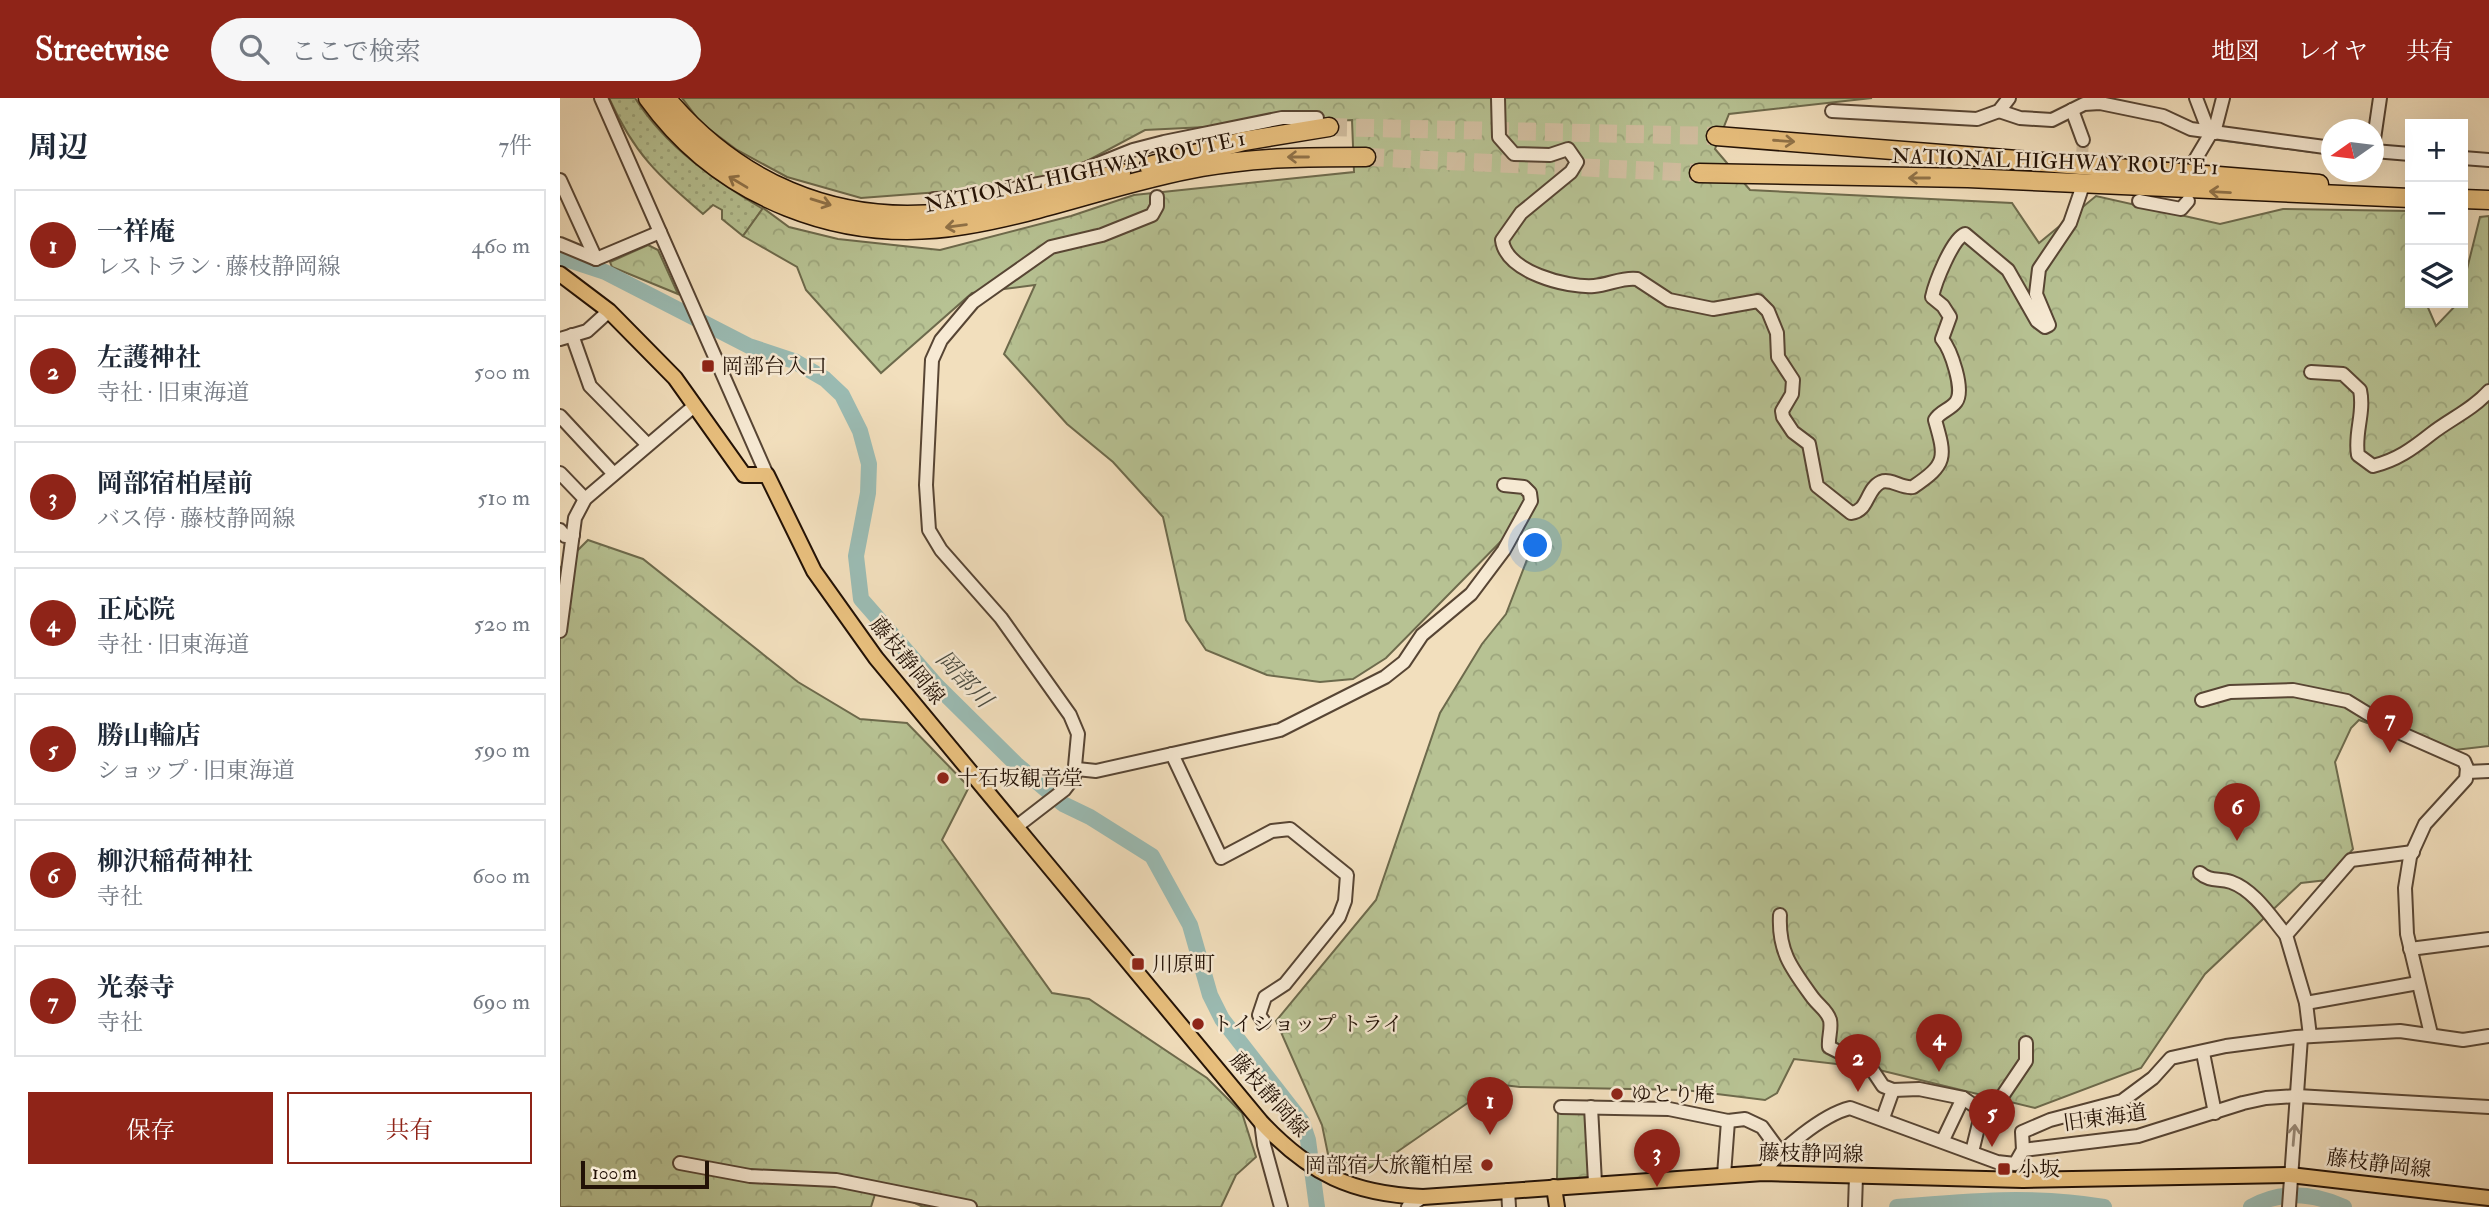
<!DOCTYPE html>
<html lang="ja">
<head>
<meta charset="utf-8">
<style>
	body { margin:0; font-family:"IM FELL Double Pica","Noto Serif JP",serif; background:#f6f6f7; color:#1f2937 }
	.controls { position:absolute; right:21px; top:21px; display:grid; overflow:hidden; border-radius:0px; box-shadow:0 7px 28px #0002 }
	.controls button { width:63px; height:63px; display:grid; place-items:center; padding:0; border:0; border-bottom:2px solid #e0e1e3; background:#fff; color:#1f2937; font:35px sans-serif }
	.compass { position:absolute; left:1761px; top:21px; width:63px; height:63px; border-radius:50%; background:#fff; box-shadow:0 7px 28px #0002; rotate:256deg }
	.scale { position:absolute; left:21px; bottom:18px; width:128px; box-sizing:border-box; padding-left:7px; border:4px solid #231206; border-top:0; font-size:19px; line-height:24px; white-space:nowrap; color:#231206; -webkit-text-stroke:5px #f7ead4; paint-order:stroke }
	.you { position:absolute; left:976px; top:448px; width:24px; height:24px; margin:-18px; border:5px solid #fff; border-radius:50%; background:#1a73e8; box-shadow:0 0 0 10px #1a73e833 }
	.badge { display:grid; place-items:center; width:46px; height:46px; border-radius:50%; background:#8f2418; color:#fff; font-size:23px; font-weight:700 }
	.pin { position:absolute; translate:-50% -58px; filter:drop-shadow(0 2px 4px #0008) }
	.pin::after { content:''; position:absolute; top:37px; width:24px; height:21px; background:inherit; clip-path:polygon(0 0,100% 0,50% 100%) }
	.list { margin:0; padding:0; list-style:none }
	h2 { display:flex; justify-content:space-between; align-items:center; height:91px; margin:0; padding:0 28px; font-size:30px }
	h2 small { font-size:23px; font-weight:400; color:#747a83 }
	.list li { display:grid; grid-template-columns:46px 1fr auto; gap:21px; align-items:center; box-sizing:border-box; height:112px; margin:0 14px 14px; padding:0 14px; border:2px solid #e0e1e3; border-radius:0px }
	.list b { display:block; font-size:26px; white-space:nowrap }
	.list p { margin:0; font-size:23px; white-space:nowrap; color:#747a83 }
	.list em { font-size:23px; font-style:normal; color:#747a83 }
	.actions { display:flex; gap:14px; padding:21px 28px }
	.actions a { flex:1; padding:16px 0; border:2px solid #8f2418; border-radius:0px; text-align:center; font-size:24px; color:#8f2418 }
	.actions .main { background:#8f2418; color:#fff }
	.icon { flex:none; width:38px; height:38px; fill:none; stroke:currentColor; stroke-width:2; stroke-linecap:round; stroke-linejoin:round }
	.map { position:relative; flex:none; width:1929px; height:1109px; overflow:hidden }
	header { display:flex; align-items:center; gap:42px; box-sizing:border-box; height:98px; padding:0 35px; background:#8f2418; color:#fff }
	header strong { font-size:33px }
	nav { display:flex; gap:38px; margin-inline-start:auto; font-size:24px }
	.search { width:490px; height:63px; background:#f6f6f7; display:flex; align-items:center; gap:18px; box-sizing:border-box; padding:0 24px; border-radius:38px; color:#747a83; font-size:26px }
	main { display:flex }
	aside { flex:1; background:#fff }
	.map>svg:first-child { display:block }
	.grass { fill:url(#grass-dots); stroke:#6d6a4c; stroke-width:2 }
	.forest { fill:url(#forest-crowns); stroke:#6d6a4c; stroke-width:2 }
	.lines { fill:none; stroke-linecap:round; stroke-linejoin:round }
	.stream { stroke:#6b786e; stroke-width:2.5 }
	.river { stroke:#9bbcb4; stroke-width:16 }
	.minor-tunnel { stroke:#d3c0a2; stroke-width:12; stroke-dasharray:12 6; stroke-linecap:butt }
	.highway-tunnel { stroke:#d3c0a2; stroke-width:18; stroke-dasharray:18 9; stroke-linecap:butt }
	.minor-casing { stroke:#574534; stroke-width:16 }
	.major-casing { stroke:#231206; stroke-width:18 }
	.highway-casing { stroke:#231206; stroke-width:21 }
	.minor { stroke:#f7ead4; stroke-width:12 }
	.major { stroke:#e9c07e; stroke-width:14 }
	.highway { stroke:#e9c07e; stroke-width:18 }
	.oneway { stroke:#907248 }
	.oneway2 { stroke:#988977 }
	.poi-dot { fill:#8f2418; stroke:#f7ead4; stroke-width:2.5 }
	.labels { text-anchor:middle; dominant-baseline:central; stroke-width:5; stroke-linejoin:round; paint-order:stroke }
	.street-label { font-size:21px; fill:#231206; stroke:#f7ead4 }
	.poi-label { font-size:21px; fill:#231206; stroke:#f7ead4; text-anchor:start }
	.water-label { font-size:23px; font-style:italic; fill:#4d4e43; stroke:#f7ead4 }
</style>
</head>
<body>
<header>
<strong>Streetwise</strong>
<div class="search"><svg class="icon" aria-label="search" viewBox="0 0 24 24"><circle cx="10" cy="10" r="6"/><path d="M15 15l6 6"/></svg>ここで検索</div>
<nav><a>地図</a><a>レイヤ</a><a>共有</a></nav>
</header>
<main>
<aside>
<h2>周辺<small>7件</small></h2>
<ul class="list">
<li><span class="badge">1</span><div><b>一祥庵</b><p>レストラン · 藤枝静岡線</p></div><em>460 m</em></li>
<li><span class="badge">2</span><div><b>左護神社</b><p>寺社 · 旧東海道</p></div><em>500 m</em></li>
<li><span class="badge">3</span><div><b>岡部宿柏屋前</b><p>バス停 · 藤枝静岡線</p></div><em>510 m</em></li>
<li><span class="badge">4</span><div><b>正応院</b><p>寺社 · 旧東海道</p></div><em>520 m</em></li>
<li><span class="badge">5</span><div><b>勝山輪店</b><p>ショップ · 旧東海道</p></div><em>590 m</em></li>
<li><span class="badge">6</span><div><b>柳沢稲荷神社</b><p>寺社</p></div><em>600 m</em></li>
<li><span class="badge">7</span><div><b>光泰寺</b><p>寺社</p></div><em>690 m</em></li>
</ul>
<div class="actions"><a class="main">保存</a><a>共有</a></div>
</aside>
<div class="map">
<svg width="1929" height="1109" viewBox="0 0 1929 1109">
	<defs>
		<pattern id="grass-dots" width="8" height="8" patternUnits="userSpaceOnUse" patternTransform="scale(1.75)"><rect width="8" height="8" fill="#b7c293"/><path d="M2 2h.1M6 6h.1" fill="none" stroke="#9da67d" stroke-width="1.8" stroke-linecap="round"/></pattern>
		<pattern id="forest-crowns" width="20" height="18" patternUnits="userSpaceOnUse" patternTransform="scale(1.75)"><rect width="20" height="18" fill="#b7c293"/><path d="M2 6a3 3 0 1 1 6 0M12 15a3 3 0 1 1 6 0" fill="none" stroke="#9da67d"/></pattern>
	</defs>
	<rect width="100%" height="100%" fill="#f2dfbd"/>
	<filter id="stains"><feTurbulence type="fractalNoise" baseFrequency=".00286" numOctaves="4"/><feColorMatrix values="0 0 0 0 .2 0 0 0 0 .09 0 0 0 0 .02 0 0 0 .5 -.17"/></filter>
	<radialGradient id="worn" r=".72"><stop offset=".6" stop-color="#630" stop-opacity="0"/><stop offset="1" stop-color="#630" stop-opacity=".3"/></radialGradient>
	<path class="grass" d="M49,0H75C106,49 154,82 203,111L183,138L162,121V112L153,107L143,116C97,76 75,57 49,0Z"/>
	<g class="forest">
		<polygon points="122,0 1312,0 1169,16 1155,51 1190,92 1452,105 1479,145 1536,98 1660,126 1723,111 1850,113 1850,205 1866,205 1876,228 1898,205 1903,205 1903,187 1920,119 1929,118 1929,648 1886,653 1799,622 1791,630 1775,664 1793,751 1767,782 1741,785 1645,876 1581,970 1475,1010 1311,970 1234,961 1217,995 1205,1002 1125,992 960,989 935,986 824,1063 802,1073 770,1066 762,1027 716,923 816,802 880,615 922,546 946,516 968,459 959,425 826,560 793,581 760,584 707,577 646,552 626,522 603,419 553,364 507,326 444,256 475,187 412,195 321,275 246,192 237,169 183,138 203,110 229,129 278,141 380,152 511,118 574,97 794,74 792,22 585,32 484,86 301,100 227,79 177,52 141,25"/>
		<polygon points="88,147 98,152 118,196 52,169 50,164"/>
		<polygon points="28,442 83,461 238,584 300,621 347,625 409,689 382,742 492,895 529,901 647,980 682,1015 696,1059 676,1077 661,1109 363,1109 334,1095 316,1093 311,1109 0,1109 0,470"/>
		<polygon points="1026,1011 1030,1079 997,1081 998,1013"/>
	</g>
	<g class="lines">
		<g class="stream">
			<polyline points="1417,26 1434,21"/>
			<polyline points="1652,41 1753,54"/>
			<polyline points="0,168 10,163"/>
		</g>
		<g class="river">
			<polyline points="0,159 45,174 189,248 234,263 265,281 282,297 300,333 309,366 308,395 296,458 301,501 377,588 456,666 503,706 530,719 592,758 630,827 650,897 662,921 742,1024 748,1042 757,1109"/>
			<path d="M1337,1109C1407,1103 1474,1097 1544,1109"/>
			<path d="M1691,1109C1721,1092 1753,1095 1784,1109"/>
		</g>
		<polyline class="minor-tunnel" points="1521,75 1523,42"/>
		<g class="highway-tunnel">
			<polyline points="769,29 1156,38"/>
			<polyline points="806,59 1139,75"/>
		</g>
		<g class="minor-casing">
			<g id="minor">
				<polyline points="41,0 207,377"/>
				<path d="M938,0L939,39L954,56L990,57L1008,51L1017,64L1011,74L961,115L942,142C946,174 1007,190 1034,188C1049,187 1062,179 1077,181L1109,202L1153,211L1198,203L1208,213L1217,235L1218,259L1233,282L1232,296L1222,313L1223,319L1233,334L1249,346L1257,388L1291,415C1309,413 1306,391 1321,384C1331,380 1342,391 1353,389C1387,366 1386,360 1375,322C1380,313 1390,312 1396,304C1405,292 1391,252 1382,241L1390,219L1383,208L1372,199C1375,185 1392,141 1405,136L1448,172L1477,223L1485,229L1489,227L1476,196L1479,171L1510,125L1521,93"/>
				<polyline points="1636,0 1649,34"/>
				<polyline points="1512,12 1523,42"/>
				<polyline points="1272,13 1417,21 1439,13 1449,0"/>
				<polyline points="1439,13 1460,20 1492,22 1524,6 1540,5 1603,18 1631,31 1772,50"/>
				<polyline points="1654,35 1663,0"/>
				<polyline points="1814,41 1820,0"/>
				<polyline points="1814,53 1850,56"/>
				<polyline points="1903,60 1929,62"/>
				<polyline points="1635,62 1651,35"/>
				<polyline points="0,82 36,161"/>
				<polyline points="374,101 407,100 498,82 573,52 604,44 722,20 757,20"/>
				<polyline points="1579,103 1621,111 1628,103"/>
				<polyline points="0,146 36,161 100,134"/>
				<polyline points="12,237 30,288 87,346"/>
				<polyline points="0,241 27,233 49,213"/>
				<path d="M1751,274L1783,276L1800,292C1805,315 1794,335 1798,357L1813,368C1837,362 1852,351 1871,336C1890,321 1912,312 1929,293"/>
				<polyline points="0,318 53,375"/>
				<polyline points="0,375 25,401"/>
				<polyline points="0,432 5,438 13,437"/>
				<polyline points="0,533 15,420 25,401 133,309"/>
				<polyline points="1642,602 1670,594 1733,592 1787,603 1836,633 1904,663 1907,670 1906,681 1865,726 1850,759 1845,790 1847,836 1871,936"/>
				<polyline points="612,656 661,760 712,733 730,731 787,777 785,803 779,819 725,886 705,899 699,917 704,924"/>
				<polyline points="517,671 536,673 720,632 825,579 844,564 862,537 911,496 944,452 971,403 970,395 964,389 944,387"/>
				<polyline points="1907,674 1929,673"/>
				<polyline points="456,729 504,692 514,679 518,636 510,617 441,520 381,452 369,432 366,387 372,262 381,242 413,204 491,149 542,137 592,117 597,108 597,99"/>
				<path d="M1640,775C1650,784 1659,780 1671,784C1694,792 1711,819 1726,837"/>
				<path d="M1220,817C1218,854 1232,871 1253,900C1259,908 1267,912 1270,922C1272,931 1268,939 1269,949L1311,970L1323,988L1333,992L1359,991L1403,1000L1422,1013L1441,1000L1466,963V945"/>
				<polyline points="1850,851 1929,841"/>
				<polyline points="1746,905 1858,885"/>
				<polyline points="1750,938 1746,905 1726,837 1791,762 1853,754"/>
				<polyline points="1643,955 1655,1015"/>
				<polyline points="1001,1009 1109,1011 1168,1023 1185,1021 1202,1029 1221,1055"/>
				<polyline points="1031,1009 1035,1085"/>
				<polyline points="1323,1020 1333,992"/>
				<polyline points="701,1024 704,1047 721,1109"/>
				<polyline points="1383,1042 1403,1000"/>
				<polyline points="1463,1052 1462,1034 1490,1022 1562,1003 1593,980 1611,960 1666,948 1736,939 1840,933 1903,942 1929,938"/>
				<polyline points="1412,1054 1422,1013"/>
				<polyline points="120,1065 190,1078 276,1082 410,1109"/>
				<path d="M1203,1075C1220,1052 1262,1017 1290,1010L1437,1064L1455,1066L1463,1052L1578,1038L1683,1005L1706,1000L1737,998L1929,1009"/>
				<polyline points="1164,1077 1168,1023"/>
				<polyline points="948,1092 949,1109"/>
				<polyline points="848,1109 863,1099"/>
				<polyline points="1295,1109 1296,1078"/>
				<polyline points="1729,1109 1741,939"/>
			</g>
		</g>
		<g class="major-casing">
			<g id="major">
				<path d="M0,176L49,213L115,280L184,377H207L254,473L316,560L701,1024C750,1076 792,1096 863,1099L1203,1075L1463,1082L1730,1077L1929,1100"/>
				<polyline points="994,1089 997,1109"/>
			</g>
		</g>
		<g class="highway-casing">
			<g id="highway">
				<path d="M88,0C160,100 283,148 405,127C485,114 562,83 642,69C697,59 751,59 806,59"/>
				<path d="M106,0C177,84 273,127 384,115C444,109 503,90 561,75"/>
				<polyline points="1156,38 1759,86"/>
				<polyline points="589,68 684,43 769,29"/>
				<polyline points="1139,75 1408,80 1850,100"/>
				<polyline points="1903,101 1929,102"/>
			</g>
		</g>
		<use href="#minor" class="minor"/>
		<use href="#major" class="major"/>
		<use href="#highway" class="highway"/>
	</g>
	<defs><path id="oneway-shaft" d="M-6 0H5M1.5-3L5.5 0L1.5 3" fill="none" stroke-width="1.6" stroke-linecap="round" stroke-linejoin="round" transform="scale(1.75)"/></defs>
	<g class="oneway">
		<use href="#oneway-shaft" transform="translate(1224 43) rotate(4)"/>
		<use href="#oneway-shaft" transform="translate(738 59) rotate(180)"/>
		<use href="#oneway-shaft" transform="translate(1359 80) rotate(-180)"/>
		<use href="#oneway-shaft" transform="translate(178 84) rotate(-149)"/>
		<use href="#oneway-shaft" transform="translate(1660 94) rotate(-177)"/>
		<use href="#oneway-shaft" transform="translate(261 104) rotate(17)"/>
		<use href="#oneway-shaft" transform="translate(396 128) rotate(173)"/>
	</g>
	<use class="oneway2" href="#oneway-shaft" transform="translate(1734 1037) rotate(-85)"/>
	<g class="poi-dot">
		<rect x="141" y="261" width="14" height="14" rx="3.5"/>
		<circle cx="383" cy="680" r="7"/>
		<rect x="571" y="859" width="14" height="14" rx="3.5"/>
		<circle cx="638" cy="926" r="7"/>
		<circle cx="1057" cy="996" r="7"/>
		<circle cx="927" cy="1067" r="7"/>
		<rect x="1437" y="1064" width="14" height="14" rx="3.5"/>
	</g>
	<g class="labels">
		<g class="street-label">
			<text transform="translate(1495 64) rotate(2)">NATIONAL HIGHWAY ROUTE 1</text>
			<text transform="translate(525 74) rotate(-12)">NATIONAL HIGHWAY ROUTE 1</text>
			<text transform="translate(347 563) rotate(51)">藤枝静岡線</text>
			<text transform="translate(709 997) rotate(48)">藤枝静岡線</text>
			<text transform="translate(1545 1020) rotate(-8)">旧東海道</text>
			<text transform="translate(1251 1056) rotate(1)">藤枝静岡線</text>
			<text transform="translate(1819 1066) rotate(7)">藤枝静岡線</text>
		</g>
		<g class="poi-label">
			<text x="162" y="268">岡部台入口</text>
			<text x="397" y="680">十石坂観音堂</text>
			<text x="592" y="866">川原町</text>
			<text x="652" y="926">トイショップ トライ</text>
			<text x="1071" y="996">ゆとり庵</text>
			<text x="913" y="1067" text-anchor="end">岡部宿大旅籠柏屋</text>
			<text x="1458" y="1071">小坂</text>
		</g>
		<g class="water-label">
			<text transform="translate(404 581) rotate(46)">岡部川</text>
		</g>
	</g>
	<rect width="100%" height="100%" filter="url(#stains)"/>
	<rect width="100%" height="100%" fill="url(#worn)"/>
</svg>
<div class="controls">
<button>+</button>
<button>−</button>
<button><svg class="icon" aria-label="layers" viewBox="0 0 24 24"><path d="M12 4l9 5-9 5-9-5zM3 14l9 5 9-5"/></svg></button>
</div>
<svg class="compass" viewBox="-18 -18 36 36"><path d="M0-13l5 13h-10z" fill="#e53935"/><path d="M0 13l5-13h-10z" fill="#747a83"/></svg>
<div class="scale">100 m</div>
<div class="you"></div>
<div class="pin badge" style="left:930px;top:1037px">1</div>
<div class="pin badge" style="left:1298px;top:994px">2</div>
<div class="pin badge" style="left:1097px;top:1089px">3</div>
<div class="pin badge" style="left:1379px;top:974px">4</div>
<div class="pin badge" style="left:1432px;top:1049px">5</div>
<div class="pin badge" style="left:1677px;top:743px">6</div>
<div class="pin badge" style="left:1830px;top:655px">7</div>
</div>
</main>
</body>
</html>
